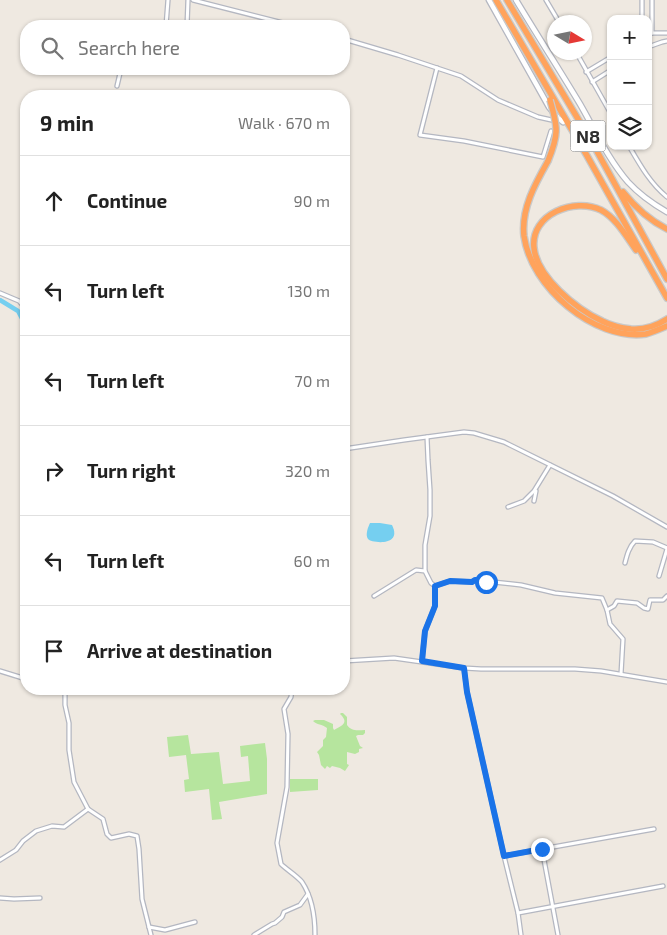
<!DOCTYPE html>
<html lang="en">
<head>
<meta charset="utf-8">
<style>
	body { margin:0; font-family:"Exo 2",sans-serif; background:#f6f6f6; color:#222 }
	.controls { position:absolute; right:15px; top:15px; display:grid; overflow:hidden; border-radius:10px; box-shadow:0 1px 4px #0004 }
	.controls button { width:45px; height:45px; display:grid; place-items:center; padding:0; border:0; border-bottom:1px solid #e0e0e0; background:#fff; color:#222; font:25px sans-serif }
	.compass { position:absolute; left:547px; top:15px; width:45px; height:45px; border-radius:50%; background:#fff; box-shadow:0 1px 4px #0004; rotate:100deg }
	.stop { position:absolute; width:15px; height:15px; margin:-11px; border:4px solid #1a73e8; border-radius:50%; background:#fff }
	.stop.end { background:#1a73e8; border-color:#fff; box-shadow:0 1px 5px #0008 }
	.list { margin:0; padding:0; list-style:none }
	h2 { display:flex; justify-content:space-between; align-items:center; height:65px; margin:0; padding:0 20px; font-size:21px }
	h2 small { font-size:16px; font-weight:400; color:#767676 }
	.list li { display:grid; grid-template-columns:32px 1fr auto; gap:15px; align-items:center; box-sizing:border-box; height:90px; padding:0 20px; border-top:1px solid #e0e0e0 }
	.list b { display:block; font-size:19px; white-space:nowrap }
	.list em { font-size:16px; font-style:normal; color:#767676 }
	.icon { flex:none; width:28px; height:28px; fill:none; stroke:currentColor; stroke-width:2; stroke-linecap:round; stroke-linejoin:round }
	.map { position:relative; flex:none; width:667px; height:935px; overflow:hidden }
	.search { position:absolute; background:#fff; box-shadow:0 1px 4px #0004; left:20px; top:20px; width:330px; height:55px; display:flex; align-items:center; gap:12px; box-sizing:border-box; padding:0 18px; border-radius:20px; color:#767676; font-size:19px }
	.panel { position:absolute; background:#fff; box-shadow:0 1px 4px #0004; left:20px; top:90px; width:330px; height:605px; border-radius:20px }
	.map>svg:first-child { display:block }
	.green { fill:#b6e59e }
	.water { fill:#75cff0 }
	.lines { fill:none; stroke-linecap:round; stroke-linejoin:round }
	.canal { stroke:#75cff0; stroke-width:4.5 }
	.secondary-tunnel { stroke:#c8c4bd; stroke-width:4.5; stroke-dasharray:4.5 2; stroke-linecap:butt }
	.minor-casing { stroke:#b4b7c1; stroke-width:5.5 }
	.secondary-casing { stroke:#b4b7c1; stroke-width:7 }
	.motorway-casing { stroke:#c9c9c9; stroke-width:8 }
	.minor { stroke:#fff; stroke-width:3 }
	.secondary { stroke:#fff; stroke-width:4.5 }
	.motorway { stroke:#ffa35c; stroke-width:5.5 }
	.motorway-bridge-casing { stroke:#c9c9c9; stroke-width:8; stroke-linecap:butt }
	.motorway-bridge { stroke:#ffa35c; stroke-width:5.5 }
	.route { stroke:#1a73e8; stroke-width:6 }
	.labels { text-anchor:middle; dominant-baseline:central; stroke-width:5; stroke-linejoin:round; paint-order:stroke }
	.shield { fill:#fff; stroke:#6d6d6d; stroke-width:1 }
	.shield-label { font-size:18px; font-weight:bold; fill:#2e2e2e }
</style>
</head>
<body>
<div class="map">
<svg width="667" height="935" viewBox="0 0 667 935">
	<rect width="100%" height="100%" fill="#efe9e1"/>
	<g class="green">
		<path d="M341,713H343L347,717V725C352,732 358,730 365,730V733L363,735H358L356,736L360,746L363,748L359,749V752L355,754L347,752V764L349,765L345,771L340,768L332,766L330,768L327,766L325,769L321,765L319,755L317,752L323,746V740L326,737L327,728C322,724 317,725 313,721L315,720H324L333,724V728L334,730C341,726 350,723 340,714Z"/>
		<polygon points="188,735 191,754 219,752 223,784 250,781 248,756 241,757 240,746 265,743 267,759 267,794 219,802 222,819 212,820 209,789 185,792 184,780 189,779 186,755 169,757 167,737"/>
		<polygon points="290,779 318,779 318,790 290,792"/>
	</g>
	<path class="water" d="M370,523H380L392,525C403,547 371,543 368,539C365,535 368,527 370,523Z"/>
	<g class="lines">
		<polyline class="canal" points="0,300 18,311 26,326"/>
		<polyline class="secondary-tunnel" points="567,123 590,130"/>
		<g class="minor-casing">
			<g id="minor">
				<polyline points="193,0 295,26"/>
				<polyline points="546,0 559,22"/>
				<polyline points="652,0 652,33"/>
				<polyline points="642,19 642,0"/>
				<polyline points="166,26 168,0"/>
				<polyline points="187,26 188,0"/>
				<polyline points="648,35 652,33 667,33"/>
				<polyline points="344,39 398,55 461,76 498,100 538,117 556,121"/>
				<polyline points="648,47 662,42 667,41"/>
				<polyline points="576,52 611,114"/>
				<polyline points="437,68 420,135 464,141 543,157 551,131"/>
				<polyline points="586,72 611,57"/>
				<polyline points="592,82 611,70"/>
				<polyline points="117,86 121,69"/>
				<path d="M629,146C640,165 650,183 667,197"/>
				<polyline points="0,293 19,301 26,309"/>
				<polyline points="344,449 404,440 464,432 474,433 504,442 613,496 667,527"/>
				<polyline points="534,501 536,491"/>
				<polyline points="508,507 524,501 534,491 550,465"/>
				<path d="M625,563C627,555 629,547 635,541L653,542L667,548"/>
				<polyline points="425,571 425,545 430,516 430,490 428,460 427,437"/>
				<polyline points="659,576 667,549"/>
				<polyline points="374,596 416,570 425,571 431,583 435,586"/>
				<polyline points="607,610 614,606 617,601 637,603 644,608 648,609 650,600 663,600 667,596"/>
				<polyline points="344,661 394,658 464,668 481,669 575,669 601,671 667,682"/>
				<polyline points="422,661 425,631 435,606 435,586 450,581 472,582 475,580 521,585 555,593 602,598 607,610 610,624 623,639 621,674"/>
				<polyline points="464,668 467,692 504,856 518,913 521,935"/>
				<polyline points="0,671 26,679"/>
				<polyline points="65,689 65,705 69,723 69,750 74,782 88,809 103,819 107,834 111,838 129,834 137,836 139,849 142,899 151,935"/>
				<path d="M292,689L291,697L284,709L288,734L287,787L277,843L281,864C287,870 296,875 302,882C312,897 315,918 315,935"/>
				<polyline points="504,856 542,849"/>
				<polyline points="0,860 16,850 23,841 36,831 52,826 64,827 88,809"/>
				<polyline points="0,898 14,899 40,898"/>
				<polyline points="518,913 663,886"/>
				<polyline points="149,927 165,930 195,922"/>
				<polyline points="254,935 272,924 275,923 282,917 284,912 300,905 308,894"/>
				<polyline points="558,935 542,849 654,829"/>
			</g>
		</g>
		<g class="secondary-casing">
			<g id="secondary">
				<polyline points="489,0 549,107 558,118 563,122"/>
				<path d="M516,0C537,35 559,69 580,104C595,130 608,159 628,182C639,194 653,204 667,212"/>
			</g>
		</g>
		<g class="motorway-casing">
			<g id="motorway">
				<polyline points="496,0 586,154 667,298"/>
				<polyline points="507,0 593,144 667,279"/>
				<path d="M548,161C535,184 521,209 524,236C531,287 594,341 646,334C653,332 660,329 667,326"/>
				<path d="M623,192C635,207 649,220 667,229"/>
				<path d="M636,250C626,236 616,218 601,210C575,197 530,214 534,248C537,277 576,309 602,321C610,325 621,328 631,329C644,330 656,326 667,319"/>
			</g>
		</g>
		<use href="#minor" class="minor"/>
		<use href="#secondary" class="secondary"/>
		<use href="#motorway" class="motorway"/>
		<g class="motorway-bridge-casing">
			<path id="motorway-bridge" d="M548,161C559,134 558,128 550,100"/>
		</g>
		<use href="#motorway-bridge" class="motorway-bridge"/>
	</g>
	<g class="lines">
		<polyline class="route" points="486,582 475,580 472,582 450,581 435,586 435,606 425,631 422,661 464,668 467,692 504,856 542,849"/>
	</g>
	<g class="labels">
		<rect class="shield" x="570.5" y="120.5" width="35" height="31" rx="4"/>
		<g class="shield-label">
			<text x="588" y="136">N8</text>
		</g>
	</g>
</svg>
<div class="controls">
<button>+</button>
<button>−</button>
<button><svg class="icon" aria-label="layers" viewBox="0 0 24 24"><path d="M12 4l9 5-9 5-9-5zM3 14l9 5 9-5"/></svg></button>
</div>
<svg class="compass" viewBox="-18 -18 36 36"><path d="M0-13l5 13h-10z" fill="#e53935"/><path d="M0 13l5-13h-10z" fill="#767676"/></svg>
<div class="stop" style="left:486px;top:582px"></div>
<div class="stop end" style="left:542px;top:849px"></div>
<div class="search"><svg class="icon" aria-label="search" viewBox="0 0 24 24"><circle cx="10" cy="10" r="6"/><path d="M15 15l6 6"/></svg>Search here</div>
<section class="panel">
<h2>9 min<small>Walk · 670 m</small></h2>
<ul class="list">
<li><svg class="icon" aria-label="ahead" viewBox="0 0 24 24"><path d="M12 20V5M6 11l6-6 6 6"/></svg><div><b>Continue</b></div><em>90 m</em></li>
<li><svg class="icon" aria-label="left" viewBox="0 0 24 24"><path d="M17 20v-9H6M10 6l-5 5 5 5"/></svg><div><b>Turn left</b></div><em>130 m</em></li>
<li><svg class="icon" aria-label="left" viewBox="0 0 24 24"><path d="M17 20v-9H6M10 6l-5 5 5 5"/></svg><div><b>Turn left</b></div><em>70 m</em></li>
<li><svg class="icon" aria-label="right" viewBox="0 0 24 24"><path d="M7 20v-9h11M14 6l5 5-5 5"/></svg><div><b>Turn right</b></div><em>320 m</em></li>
<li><svg class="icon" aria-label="left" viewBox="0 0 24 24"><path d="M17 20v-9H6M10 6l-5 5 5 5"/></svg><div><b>Turn left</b></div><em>60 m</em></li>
<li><svg class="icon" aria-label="arrive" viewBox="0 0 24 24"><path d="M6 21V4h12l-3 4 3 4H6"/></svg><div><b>Arrive at destination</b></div></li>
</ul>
</section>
</div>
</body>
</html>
